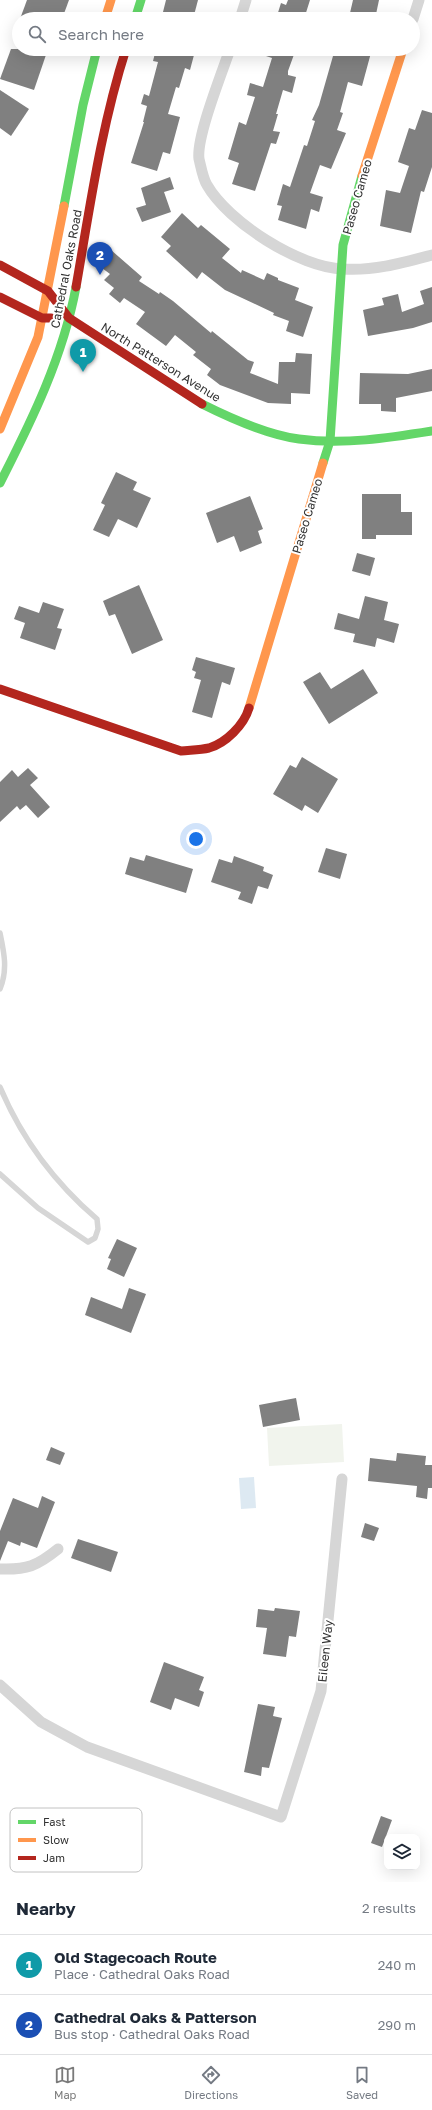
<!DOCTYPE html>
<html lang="en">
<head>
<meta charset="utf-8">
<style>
	body { margin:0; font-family:"Golos Text",sans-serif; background:#f2f2f3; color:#1f2937 }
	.controls { position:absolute; right:12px; bottom:12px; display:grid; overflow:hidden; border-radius:8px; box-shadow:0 4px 16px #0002 }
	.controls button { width:36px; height:36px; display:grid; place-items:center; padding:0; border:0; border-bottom:1px solid #e0e1e3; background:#fff; color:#1f2937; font:20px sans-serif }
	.you { position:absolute; left:196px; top:839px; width:14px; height:14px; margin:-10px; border:3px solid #fff; border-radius:50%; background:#1a73e8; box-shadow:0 0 0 6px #1a73e833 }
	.badge { display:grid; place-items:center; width:26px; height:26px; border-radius:50%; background:#7a7a7a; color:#fff; font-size:13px; font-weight:700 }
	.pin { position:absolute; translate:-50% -33px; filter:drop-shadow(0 1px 2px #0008) }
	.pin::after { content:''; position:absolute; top:21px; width:14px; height:12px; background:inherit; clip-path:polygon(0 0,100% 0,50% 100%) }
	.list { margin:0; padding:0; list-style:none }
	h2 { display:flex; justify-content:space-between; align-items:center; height:52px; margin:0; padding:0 16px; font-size:17px }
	h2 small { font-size:13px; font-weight:400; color:#747a83 }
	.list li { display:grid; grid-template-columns:26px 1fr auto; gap:12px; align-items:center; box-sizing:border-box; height:60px; padding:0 16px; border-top:1px solid #e0e1e3 }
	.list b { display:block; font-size:15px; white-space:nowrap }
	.list p { margin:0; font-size:13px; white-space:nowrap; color:#747a83 }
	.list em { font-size:13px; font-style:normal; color:#747a83 }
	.icon { flex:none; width:22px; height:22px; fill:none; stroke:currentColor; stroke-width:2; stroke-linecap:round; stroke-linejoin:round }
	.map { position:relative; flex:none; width:432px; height:1882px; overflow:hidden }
	.search { position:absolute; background:#fff; box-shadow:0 4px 16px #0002; left:12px; right:12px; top:12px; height:44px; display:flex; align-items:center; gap:10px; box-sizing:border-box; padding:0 14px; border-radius:22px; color:#747a83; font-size:15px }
	.sheet { height:172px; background:#fff }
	nav { display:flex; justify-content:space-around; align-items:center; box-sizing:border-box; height:56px; border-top:1px solid #e0e1e3; background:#fff; font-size:11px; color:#747a83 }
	nav a { display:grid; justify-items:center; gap:2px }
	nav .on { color:#7a7a7a }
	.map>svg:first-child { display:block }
	.green { fill:#f1f4ed }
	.water { fill:#dde9f2 }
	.building { fill:#808080 }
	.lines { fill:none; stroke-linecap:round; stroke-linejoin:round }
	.lane { stroke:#d6d6d6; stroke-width:5.5 }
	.street { stroke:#d6d6d6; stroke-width:11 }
	.fast { stroke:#63d668; stroke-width:9 }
	.slow { stroke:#ff974d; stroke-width:9 }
	.jam { stroke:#b3261e; stroke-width:9 }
	.labels { text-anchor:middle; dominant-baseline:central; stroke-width:4; stroke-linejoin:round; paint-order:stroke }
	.street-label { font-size:12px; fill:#323232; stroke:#fff }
	.key { fill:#fff; stroke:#c2c2c2; stroke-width:1 }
	.key-label { font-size:11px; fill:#323232 }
</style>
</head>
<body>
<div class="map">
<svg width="432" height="1882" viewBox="0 0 432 1882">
	<rect width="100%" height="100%" fill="#fff"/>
	<polygon class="green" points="342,1424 344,1462 269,1466 267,1428"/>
	<polygon class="water" points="254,1477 256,1508 241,1509 239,1478"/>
	<g class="building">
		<polygon points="27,0 69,0 62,19 20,19"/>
		<polygon points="166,0 198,0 193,19 172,19 162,16"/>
		<polygon points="288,0 310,0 304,19 276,19 281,3 286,5"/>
		<polygon points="353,0 379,0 375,19 350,13"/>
		<polygon points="11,49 48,49 34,90 0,79"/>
		<polygon points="156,49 172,49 194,55 190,70 185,68 179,88 176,87 168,114 180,117 170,154 163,152 157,171 131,163 144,122 143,122 147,106 141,104 144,94 149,96 158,62 153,61"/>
		<polygon points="251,49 296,49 288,71 288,75 296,77 292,93 283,90 276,114 278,114 273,131 280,132 276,144 271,143 255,191 232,184 239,163 228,159 239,122 246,125 255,97 247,95 250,83 263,87 272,58 251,51"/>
		<polygon points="335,49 372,49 362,86 348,82 340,112 343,113 337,130 346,133 331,169 320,165 310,193 323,197 319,212 311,209 306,229 278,220 282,206 277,205 283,184 290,187 304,145 307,146 315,121 312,120 319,105"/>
		<polygon points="0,90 29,109 11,136 0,128"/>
		<polygon points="422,110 432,113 432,167 424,192 421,191 411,233 380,226 386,190 400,193 409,166 398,162 409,128 415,130"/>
		<polygon points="170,177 174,189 164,192 171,212 142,222 136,208 146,205 141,188"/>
		<polygon points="182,213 198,228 201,225 230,249 222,258 241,273 242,270 264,280 267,273 278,278 278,280 299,288 295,300 313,307 303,337 286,331 289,321 273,315 274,313 225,290 202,272 197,279 166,251 171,246 161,237"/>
		<polygon points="111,250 142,277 139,281 159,294 160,292 173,301 211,333 212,331 248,360 254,362 250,373 278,384 279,362 295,362 296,353 312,354 310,394 291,393 291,404 268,403 220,385 207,375 211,369 193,355 196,352 175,335 166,346 136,324 145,312 124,298 120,303 109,294 114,288 104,280 110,274 98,265"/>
		<polygon points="432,287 432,322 413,328 368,336 363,310 384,305 382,298 398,294 402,312 424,304 420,291"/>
		<polygon points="432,369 432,391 396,398 396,412 381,411 381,404 359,404 360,373 408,374"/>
		<polygon points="116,472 137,482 133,490 151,498 137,528 118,519 109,537 93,530 105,505 101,503"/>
		<polygon points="362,494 401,494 401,512 412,512 412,535 376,535 376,539 362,539"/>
		<polygon points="250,496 263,529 258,531 262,543 240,552 234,536 217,543 206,513"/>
		<polygon points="357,553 375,558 370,576 352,571"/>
		<polygon points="139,585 163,640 132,654 115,614 109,616 103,601"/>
		<polygon points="365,596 388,602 384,620 399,624 394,643 377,638 375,647 353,642 355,634 334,629 338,613 359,619"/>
		<polygon points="43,602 64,609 57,628 62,629 55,650 20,638 25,623 14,619 19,606 39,613"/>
		<polygon points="196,657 235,668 230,685 222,682 212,718 192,712 201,680 194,678 196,672 192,670"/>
		<polygon points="363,669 378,693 329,724 303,682 320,672 331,689"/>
		<polygon points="302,757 338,779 318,813 305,805 302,811 273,794 290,765 296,768"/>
		<polygon points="28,768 38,778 30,785 50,807 38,818 26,805 20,810 17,806 0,822 0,782 12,770 18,777"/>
		<polygon points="326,848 347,854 340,879 318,872"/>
		<polygon points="146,855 193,869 186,893 125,874 130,857 144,861"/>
		<polygon points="234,856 264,867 263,871 273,875 268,889 258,886 252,904 238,899 241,892 211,882 219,859 232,863"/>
		<polygon points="117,1239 137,1248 124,1277 107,1269 111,1259 108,1258"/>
		<polygon points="129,1288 146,1294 131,1333 85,1315 91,1297 122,1309"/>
		<polygon points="296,1398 300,1420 263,1427 259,1405"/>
		<polygon points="51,1447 65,1453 60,1465 46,1460"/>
		<polygon points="397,1453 426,1456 425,1465 432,1465 432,1488 428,1488 427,1499 416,1497 417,1486 368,1481 370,1458 396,1461"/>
		<polygon points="42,1496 55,1502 37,1548 21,1542 20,1546 8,1541 0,1561 0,1531 13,1498 38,1508"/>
		<polygon points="365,1523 379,1528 374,1541 361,1537"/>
		<polygon points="78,1539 118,1552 111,1572 71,1558"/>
		<polygon points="275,1608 300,1611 296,1637 289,1636 286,1657 263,1654 267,1628 256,1627 258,1609 274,1611"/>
		<polygon points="164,1662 204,1677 199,1690 204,1692 199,1707 175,1698 171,1710 150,1702"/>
		<polygon points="258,1704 275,1707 273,1716 282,1718 269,1768 262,1767 261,1776 244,1772"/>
		<polygon points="381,1816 392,1820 382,1847 371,1843"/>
	</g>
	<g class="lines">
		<g class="lane">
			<path d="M0,933C4,952 8,970 0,989"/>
			<path d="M0,1087C22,1139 55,1183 97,1219L98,1229L95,1238L88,1242L38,1208L0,1174"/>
		</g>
		<g class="street">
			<polyline points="240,19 246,0"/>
			<polyline points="413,19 419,0"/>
			<path d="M230,49C222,73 196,137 199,159C201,167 203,179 207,185C228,222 300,268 343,269C374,271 402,263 432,255"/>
			<path d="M0,1569C27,1570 37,1566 58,1549"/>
			<polyline points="0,1685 41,1722 87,1747 281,1817 321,1691 342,1479"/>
		</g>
		<g class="fast">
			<polyline points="135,19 141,0"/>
			<polyline points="64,206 83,105 97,49"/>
			<path d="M202,404C230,418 268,435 299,439C343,445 389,438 432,431"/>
			<polyline points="323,463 330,441 343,245 362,176"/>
			<path d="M0,483C32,420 63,357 76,287"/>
		</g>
		<g class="slow">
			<polyline points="105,19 111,0"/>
			<polyline points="362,176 403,49"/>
			<polyline points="0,429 38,337 64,206"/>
			<polyline points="249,708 323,463"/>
		</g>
		<g class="jam">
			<polyline points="0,265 48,291 69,318 202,404"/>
			<path d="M76,287C90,207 101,127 126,49"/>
			<polyline points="0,297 42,318 51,318"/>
			<path d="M0,689L181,751C190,750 200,750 209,748C226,743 244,725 249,708"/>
		</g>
	</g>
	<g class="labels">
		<g class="street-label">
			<text transform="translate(357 197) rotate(-74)">Paseo Cameo</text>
			<text transform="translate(66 269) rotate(-79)">Cathedral Oaks Road</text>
			<text transform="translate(161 362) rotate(32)">North Patterson Avenue</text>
			<text transform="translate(307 516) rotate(-73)">Paseo Cameo</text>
			<text transform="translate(325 1651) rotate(-84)">Eileen Way</text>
		</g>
	</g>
	<rect x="10" y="1808" width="132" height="64" rx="6" class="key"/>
	<rect x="18" y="1820" width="18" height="4" fill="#63d668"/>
	<rect x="18" y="1838" width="18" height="4" fill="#ff974d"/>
	<rect x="18" y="1856" width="18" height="4" fill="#b3261e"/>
	<g class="key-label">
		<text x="43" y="1826">Fast</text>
		<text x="43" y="1844">Slow</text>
		<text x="43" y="1862">Jam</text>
	</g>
</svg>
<div class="controls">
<button><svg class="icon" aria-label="layers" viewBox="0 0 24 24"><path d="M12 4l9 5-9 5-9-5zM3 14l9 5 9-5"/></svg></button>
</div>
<div class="you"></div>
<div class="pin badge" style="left:83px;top:372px;background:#0f9aa8">1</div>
<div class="pin badge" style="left:100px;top:275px;background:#1a4fb4">2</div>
<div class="search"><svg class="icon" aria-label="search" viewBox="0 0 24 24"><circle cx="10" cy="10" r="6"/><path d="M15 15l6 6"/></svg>Search here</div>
</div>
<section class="sheet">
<h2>Nearby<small>2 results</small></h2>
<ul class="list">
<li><span class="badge" style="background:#0f9aa8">1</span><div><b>Old Stagecoach Route</b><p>Place · Cathedral Oaks Road</p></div><em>240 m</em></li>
<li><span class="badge" style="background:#1a4fb4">2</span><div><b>Cathedral Oaks &amp; Patterson</b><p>Bus stop · Cathedral Oaks Road</p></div><em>290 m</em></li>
</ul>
</section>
<nav>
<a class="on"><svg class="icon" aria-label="map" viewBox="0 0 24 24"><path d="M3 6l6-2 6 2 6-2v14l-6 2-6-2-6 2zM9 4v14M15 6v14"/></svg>Map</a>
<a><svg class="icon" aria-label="directions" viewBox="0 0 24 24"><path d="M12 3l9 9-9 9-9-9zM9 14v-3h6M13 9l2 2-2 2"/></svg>Directions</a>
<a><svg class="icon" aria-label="saved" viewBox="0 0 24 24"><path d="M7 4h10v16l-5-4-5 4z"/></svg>Saved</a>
</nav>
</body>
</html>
